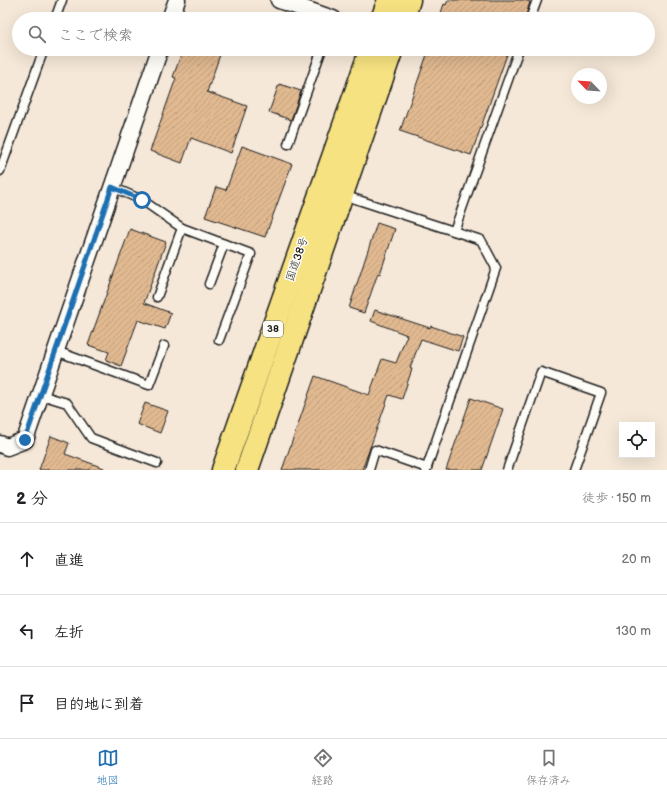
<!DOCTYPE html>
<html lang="ja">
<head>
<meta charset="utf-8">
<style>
	body { margin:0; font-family:"Balsamiq Sans","Klee One",sans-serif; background:#f6f6f6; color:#202124 }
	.controls { position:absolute; right:12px; bottom:12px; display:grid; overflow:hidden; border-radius:0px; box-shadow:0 4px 16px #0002 }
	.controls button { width:36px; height:36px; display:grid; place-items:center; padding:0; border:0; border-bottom:1px solid #e0e0e0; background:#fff; color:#202124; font:20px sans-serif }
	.compass { position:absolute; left:571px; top:68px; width:36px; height:36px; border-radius:50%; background:#fff; box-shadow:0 4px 16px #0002; rotate:295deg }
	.stop { position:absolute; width:12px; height:12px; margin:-9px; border:3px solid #1f6fb2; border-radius:50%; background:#fff }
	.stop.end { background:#1f6fb2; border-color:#fff; box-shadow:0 1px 4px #0008 }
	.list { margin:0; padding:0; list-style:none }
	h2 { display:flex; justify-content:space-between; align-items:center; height:52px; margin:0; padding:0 16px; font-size:17px }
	h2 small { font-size:13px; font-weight:400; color:#757577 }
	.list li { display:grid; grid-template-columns:26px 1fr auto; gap:12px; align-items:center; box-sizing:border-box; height:72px; padding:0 16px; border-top:1px solid #e0e0e0 }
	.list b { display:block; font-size:15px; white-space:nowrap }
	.list em { font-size:13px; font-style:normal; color:#757577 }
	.icon { flex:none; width:22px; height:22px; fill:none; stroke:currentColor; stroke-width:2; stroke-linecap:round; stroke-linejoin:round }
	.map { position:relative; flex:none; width:667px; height:470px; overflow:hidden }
	.search { position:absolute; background:#fff; box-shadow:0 4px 16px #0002; left:12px; right:12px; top:12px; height:44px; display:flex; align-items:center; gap:10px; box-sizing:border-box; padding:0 14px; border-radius:22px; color:#757577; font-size:15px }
	.sheet { height:268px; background:#fff }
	nav { display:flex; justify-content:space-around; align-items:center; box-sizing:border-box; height:56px; border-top:1px solid #e0e0e0; background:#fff; font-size:11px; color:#757577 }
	nav a { display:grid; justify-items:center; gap:2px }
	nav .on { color:#1f6fb2 }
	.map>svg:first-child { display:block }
	.building { fill:url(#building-hatch); stroke:#1c1c1c }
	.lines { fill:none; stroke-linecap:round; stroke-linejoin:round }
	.lane-casing { stroke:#1c1c1c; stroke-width:11 }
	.street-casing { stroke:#1c1c1c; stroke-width:19 }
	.highway-casing { stroke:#1c1c1c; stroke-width:25 }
	.lane { stroke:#fdfcf7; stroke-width:8 }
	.street { stroke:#fdfcf7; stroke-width:16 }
	.highway { stroke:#f6e281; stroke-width:22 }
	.route { stroke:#1f6fb2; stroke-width:5 }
	.labels { text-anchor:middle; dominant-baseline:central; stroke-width:3; stroke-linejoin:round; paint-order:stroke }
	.shield { fill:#fdfcf7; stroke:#605f5e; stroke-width:1 }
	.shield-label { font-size:10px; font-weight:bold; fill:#1c1c1c }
	.street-label { font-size:11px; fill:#1c1c1c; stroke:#fdfcf7 }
</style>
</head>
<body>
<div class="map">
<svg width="667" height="470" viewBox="0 0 667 470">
	<defs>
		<pattern id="building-hatch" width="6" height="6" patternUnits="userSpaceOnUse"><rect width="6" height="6" fill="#e1b991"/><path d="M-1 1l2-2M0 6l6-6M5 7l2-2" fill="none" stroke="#c09e7c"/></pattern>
	</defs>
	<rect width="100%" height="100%" fill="#f5e8d8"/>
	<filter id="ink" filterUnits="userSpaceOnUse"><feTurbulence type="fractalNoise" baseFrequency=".025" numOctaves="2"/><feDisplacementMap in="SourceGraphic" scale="8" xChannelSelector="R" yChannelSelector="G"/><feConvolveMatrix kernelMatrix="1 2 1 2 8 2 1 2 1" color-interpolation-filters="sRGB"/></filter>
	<g filter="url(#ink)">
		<g class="building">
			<polygon points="448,0 524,0 530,2 525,19 439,19 444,4 446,5"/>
			<polygon points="183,49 222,49 207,92 247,106 231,153 191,138 182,163 150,151 176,78 173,77"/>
			<polygon points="429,49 509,49 471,155 400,131"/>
			<polygon points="279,84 301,91 291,120 269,112"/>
			<polygon points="242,146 292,164 265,237 205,217 216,187 226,190"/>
			<polygon points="377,223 395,229 380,274 378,273 364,313 349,308"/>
			<polygon points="130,229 166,242 144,303 171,313 165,329 138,320 121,366 106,360 109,352 88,345"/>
			<polygon points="375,310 430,328 431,326 463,337 458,351 421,339 410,368 412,369 402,399 389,395 362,470 282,470 315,376 369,395 382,359 396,363 407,335 371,321"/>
			<polygon points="471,398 503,409 482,470 446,470"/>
			<polygon points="145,403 168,411 160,433 137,424"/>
			<polygon points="51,436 69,443 65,454 104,468 104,470 39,470"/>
		</g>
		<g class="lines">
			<g class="lane-casing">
				<g id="lane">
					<polyline points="55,19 62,0"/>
					<polyline points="530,19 537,0"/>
					<polyline points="288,144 322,49"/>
					<polyline points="0,171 44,49"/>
					<polyline points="112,187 142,200 182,228 157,297"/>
					<polyline points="343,195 481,240 496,268 426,470"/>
					<polyline points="182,228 251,254 219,340"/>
					<polyline points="454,231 519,49"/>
					<polyline points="209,284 224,244"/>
					<polyline points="56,351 149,385 164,346"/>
					<polyline points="41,395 67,403 91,438 157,463"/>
					<polyline points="369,470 375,450 427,468"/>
					<polyline points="507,470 541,372 601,393 574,470"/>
				</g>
			</g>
			<g class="street-casing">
				<g id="street">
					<polyline points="279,0 333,19"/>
					<polyline points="170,19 177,0"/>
					<polyline points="0,444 7,447 25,440 160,49"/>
				</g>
			</g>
			<g class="highway-casing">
				<g id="highway">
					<polyline points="382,19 389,0"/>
					<polyline points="403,19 409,0"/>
					<polyline points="223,470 371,49"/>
					<polyline points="247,470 392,49"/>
				</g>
			</g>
			<use href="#lane" class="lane"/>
			<use href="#street" class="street"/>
			<use href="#highway" class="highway"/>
		</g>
	</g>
	<g class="lines" filter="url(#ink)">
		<polyline class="route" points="25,440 112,187 142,200"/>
	</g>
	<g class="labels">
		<rect class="shield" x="263" y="321" width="20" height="16" rx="3"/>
		<g class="shield-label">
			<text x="273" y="329">38</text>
		</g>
		<g class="street-label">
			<text transform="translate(297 259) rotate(-71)">国道38号</text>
		</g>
	</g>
</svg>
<div class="controls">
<button><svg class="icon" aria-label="locate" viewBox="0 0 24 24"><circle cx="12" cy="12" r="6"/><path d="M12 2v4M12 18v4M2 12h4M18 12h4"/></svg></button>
</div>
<svg class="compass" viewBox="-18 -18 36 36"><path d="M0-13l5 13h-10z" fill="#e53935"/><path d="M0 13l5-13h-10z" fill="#757577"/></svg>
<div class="stop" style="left:142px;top:200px"></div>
<div class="stop end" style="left:25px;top:440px"></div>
<div class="search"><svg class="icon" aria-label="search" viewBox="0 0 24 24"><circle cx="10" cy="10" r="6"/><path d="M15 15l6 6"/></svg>ここで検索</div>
</div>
<section class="sheet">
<h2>2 分<small>徒歩 · 150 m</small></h2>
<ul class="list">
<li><svg class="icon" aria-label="ahead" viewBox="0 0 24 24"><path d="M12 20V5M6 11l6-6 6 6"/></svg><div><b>直進</b></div><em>20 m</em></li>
<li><svg class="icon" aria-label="left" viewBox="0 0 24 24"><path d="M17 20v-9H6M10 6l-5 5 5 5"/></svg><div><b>左折</b></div><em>130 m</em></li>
<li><svg class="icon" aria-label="arrive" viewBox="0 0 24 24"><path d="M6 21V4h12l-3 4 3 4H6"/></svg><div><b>目的地に到着</b></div></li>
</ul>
</section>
<nav>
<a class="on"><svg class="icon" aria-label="map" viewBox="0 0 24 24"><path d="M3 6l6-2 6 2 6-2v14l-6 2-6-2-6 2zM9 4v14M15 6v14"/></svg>地図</a>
<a><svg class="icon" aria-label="directions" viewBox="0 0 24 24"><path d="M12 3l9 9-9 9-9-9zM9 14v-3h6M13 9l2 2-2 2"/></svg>経路</a>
<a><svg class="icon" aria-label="saved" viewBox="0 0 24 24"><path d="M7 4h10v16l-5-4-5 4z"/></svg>保存済み</a>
</nav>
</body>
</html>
